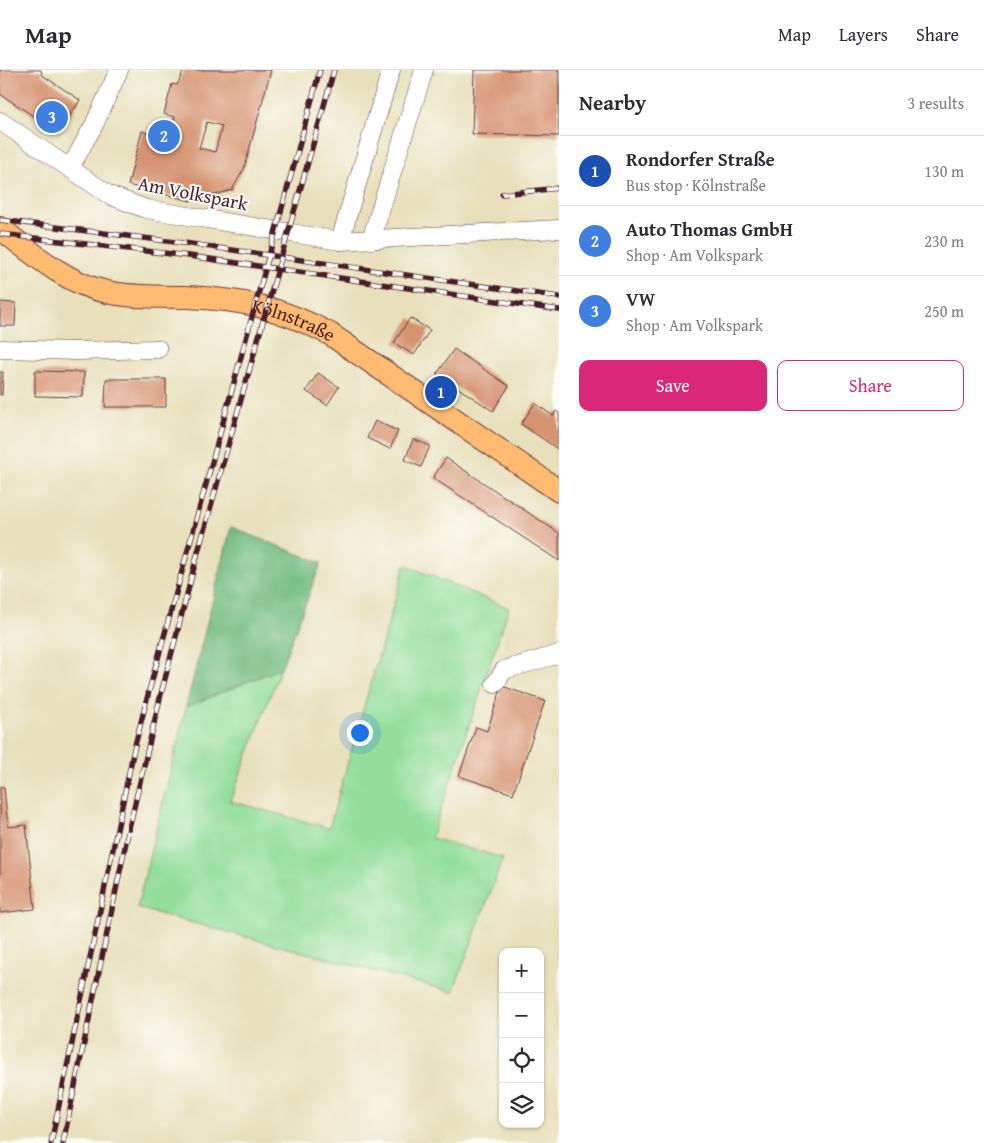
<!DOCTYPE html>
<html lang="en">
<head>
<meta charset="utf-8">
<style>
	body { margin:0; font-family:"Gentium Book Plus",serif; background:#f7f7f7; color:#2b2b33 }
	.controls { position:absolute; right:15px; bottom:15px; display:grid; overflow:hidden; border-radius:10px; box-shadow:0 1px 4px #0004 }
	.controls button { width:45px; height:45px; display:grid; place-items:center; padding:0; border:0; border-bottom:1px solid #e1e1e2; background:#fff; color:#2b2b33; font:25px sans-serif }
	.you { position:absolute; left:359px; top:662px; width:18px; height:18px; margin:-12px; border:4px solid #fff; border-radius:50%; background:#1a73e8; box-shadow:0 0 0 8px #1a73e833 }
	.badge { display:grid; place-items:center; width:32px; height:32px; border-radius:50%; background:#db2777; color:#fff; font-size:16px; font-weight:700 }
	.pin { position:absolute; translate:-50% -50%; border:2px solid #fff; box-shadow:0 1px 5px #0006 }
	.list { margin:0; padding:0; list-style:none }
	h2 { display:flex; justify-content:space-between; align-items:center; height:65px; margin:0; padding:0 20px; font-size:21px }
	h2 small { font-size:16px; font-weight:400; color:#7c7c81 }
	.list li { display:grid; grid-template-columns:32px 1fr auto; gap:15px; align-items:center; box-sizing:border-box; height:70px; padding:0 20px; border-top:1px solid #e1e1e2 }
	.list b { display:block; font-size:19px; white-space:nowrap }
	.list p { margin:0; font-size:16px; white-space:nowrap; color:#7c7c81 }
	.list em { font-size:16px; font-style:normal; color:#7c7c81 }
	.actions { display:flex; gap:10px; padding:15px 20px }
	.actions a { flex:1; padding:11px 0; border:1px solid #db2777; border-radius:10px; text-align:center; font-size:18px; color:#db2777 }
	.actions .main { background:#db2777; color:#fff }
	.icon { flex:none; width:28px; height:28px; fill:none; stroke:currentColor; stroke-width:2; stroke-linecap:round; stroke-linejoin:round }
	.map { position:relative; flex:none; width:559px; height:1073px; overflow:hidden }
	header { display:flex; align-items:center; gap:30px; box-sizing:border-box; height:70px; padding:0 25px; background:#fff; border-bottom:1px solid #e1e1e2 }
	header strong { font-size:24px }
	nav { display:flex; gap:28px; margin-inline-start:auto; font-size:18px }
	main { display:flex }
	aside { flex:1; background:#fff }
	.map>svg:first-child { display:block }
	.green { fill:#93de9a; stroke:#6e7e62 }
	.forest { fill:#76bd82; stroke:#606e56 }
	.building { fill:#d5936f; fill-rule:evenodd }
	.lines { fill:none; stroke-linecap:round; stroke-linejoin:round }
	.minor-casing { stroke:#623c41; stroke-width:19 }
	.major-casing { stroke:#623c41; stroke-width:24 }
	.minor { stroke:#fff; stroke-width:18 }
	.major { stroke:#ffbb71; stroke-width:22 }
	.rail-casing { stroke:#4a1f2b; stroke-width:5.5 }
	.rail { stroke:#fdfcf7; stroke-width:4; stroke-dasharray:11; stroke-linecap:butt }
	.labels { text-anchor:middle; dominant-baseline:central; stroke-width:4; stroke-linejoin:round; paint-order:stroke }
	.street-label { font-size:19px; fill:#4a1f2b; stroke:#fdfcf7 }
</style>
</head>
<body>
<header>
<strong>Map</strong>
<nav><a>Map</a><a>Layers</a><a>Share</a></nav>
</header>
<main>
<div class="map">
<svg width="559" height="1073" viewBox="0 0 559 1073">
	<rect width="100%" height="100%" fill="#fdfcf7"/>
	<filter id="ink" filterUnits="userSpaceOnUse"><feTurbulence type="fractalNoise" baseFrequency=".02" numOctaves="2"/><feDisplacementMap in="SourceGraphic" scale="10" xChannelSelector="R" yChannelSelector="G"/><feConvolveMatrix kernelMatrix="1 2 1 2 8 2 1 2 1" color-interpolation-filters="sRGB"/></filter>
	<filter id="wash" filterUnits="userSpaceOnUse"><feTurbulence type="fractalNoise" baseFrequency=".0096" numOctaves="4" result="noise"/><feDisplacementMap in="SourceGraphic" scale="20" xChannelSelector="R" yChannelSelector="G"/><feGaussianBlur stdDeviation="1.12" result="paint"/><feColorMatrix in="noise" values="0 0 0 0 0 0 0 0 0 0 0 0 0 0 0 0 0 1.4 0 .05"/><feComposite in="paint" operator="in"/></filter>
	<g filter="url(#wash)">
		<rect width="100%" height="100%" fill="#e8e0bb"/>
		<polygon class="green" points="405,495 509,538 431,768 503,788 453,922 137,838 186,637 281,598 230,731 329,758"/>
		<polygon class="forest" points="231,457 321,493 281,598 186,637"/>
		<g id="blocks">
			<g class="building">
				<polygon points="0,0 41,0 42,5 80,30 59,63 0,24"/>
				<path d="M184,0H271L244,99L232,120L205,128L193,125L191,131L128,115L142,61L168,69L175,47L164,44L172,14L177,15ZM207,52L222,56L215,82L199,78Z"/>
				<polygon points="474,0 559,0 559,66 472,64"/>
				<polygon points="0,232 16,233 15,256 0,256"/>
				<polygon points="410,248 430,260 414,285 394,273"/>
				<polygon points="454,279 509,316 493,341 437,304"/>
				<polygon points="35,301 84,302 83,327 35,326"/>
				<polygon points="0,302 3,302 2,325 0,325"/>
				<polygon points="318,303 339,317 327,335 306,321"/>
				<polygon points="106,309 166,309 166,337 105,337"/>
				<polygon points="535,333 553,346 556,341 559,343 559,380 521,354"/>
				<polygon points="375,351 398,361 390,379 367,368"/>
				<polygon points="413,369 430,376 421,397 405,390"/>
				<polygon points="446,388 559,463 559,491 433,408"/>
				<polygon points="502,616 545,631 513,724 459,706 476,657 487,661"/>
				<polygon points="0,717 4,717 8,757 26,755 35,839 0,843"/>
			</g>
		</g>
	</g>
	<g filter="url(#ink)">
		<use href="#blocks" fill-opacity="0" stroke="#623c41" stroke-width="1"/>
		<g class="lines">
			<g class="minor-casing">
				<g id="minor">
					<polyline points="0,51 109,125 146,139 340,171 559,159"/>
					<polyline points="70,98 95,53 119,0"/>
					<polyline points="371,170 424,0"/>
					<polyline points="340,171 391,0"/>
					<polyline points="0,279 77,281 158,279"/>
					<polyline points="495,614 504,600 559,584"/>
				</g>
			</g>
			<g class="major-casing">
				<g id="major">
					<path id="s1" d="M0,158C32,183 67,214 107,222C133,228 161,226 187,227C242,229 281,238 330,264L559,421"/>
				</g>
			</g>
			<use href="#minor" class="minor"/>
			<use href="#major" class="major"/>
			<g class="rail-casing">
				<g id="rail">
					<polyline points="502,124 559,118"/>
					<polyline points="0,150 191,174 559,227"/>
					<polyline points="0,164 189,186 559,240"/>
					<polyline points="51,1073 134,679 149,621 320,0"/>
					<polyline points="63,1073 129,758 161,624 198,482 334,0"/>
				</g>
			</g>
			<use href="#rail" class="rail"/>
		</g>
	</g>
	<g class="labels">
		<g class="street-label">
			<text transform="translate(193 123) rotate(11)">Am Volkspark</text>
			<text stroke="none"><textPath href="#s1" startOffset="316">Kölnstraße</textPath></text>
		</g>
	</g>
</svg>
<div class="controls">
<button>+</button>
<button>−</button>
<button><svg class="icon" aria-label="locate" viewBox="0 0 24 24"><circle cx="12" cy="12" r="6"/><path d="M12 2v4M12 18v4M2 12h4M18 12h4"/></svg></button>
<button><svg class="icon" aria-label="layers" viewBox="0 0 24 24"><path d="M12 4l9 5-9 5-9-5zM3 14l9 5 9-5"/></svg></button>
</div>
<div class="you"></div>
<div class="pin badge" style="left:441px;top:322px;background:#1a4fb4">1</div>
<div class="pin badge" style="left:164px;top:66px;background:#3f7fe0">2</div>
<div class="pin badge" style="left:52px;top:47px;background:#3f7fe0">3</div>
</div>
<aside>
<h2>Nearby<small>3 results</small></h2>
<ul class="list">
<li><span class="badge" style="background:#1a4fb4">1</span><div><b>Rondorfer Straße</b><p>Bus stop · Kölnstraße</p></div><em>130 m</em></li>
<li><span class="badge" style="background:#3f7fe0">2</span><div><b>Auto Thomas GmbH</b><p>Shop · Am Volkspark</p></div><em>230 m</em></li>
<li><span class="badge" style="background:#3f7fe0">3</span><div><b>VW</b><p>Shop · Am Volkspark</p></div><em>250 m</em></li>
</ul>
<div class="actions"><a class="main">Save</a><a>Share</a></div>
</aside>
</main>
</body>
</html>
